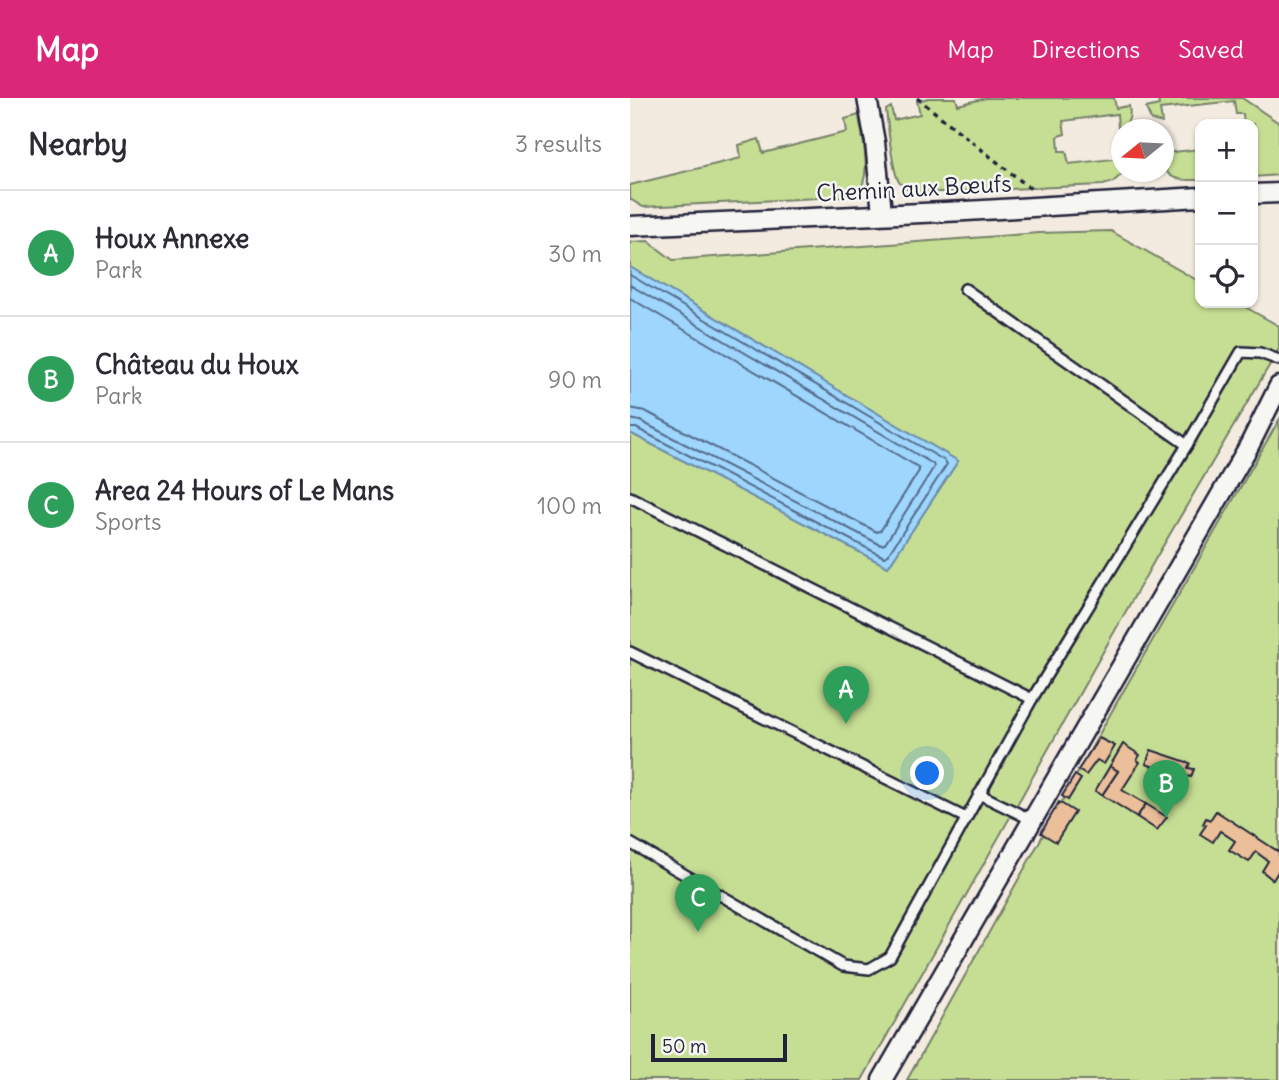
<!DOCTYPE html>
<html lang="en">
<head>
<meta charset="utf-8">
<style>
	body { margin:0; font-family:Delius,sans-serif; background:#f2f2f3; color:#2b2b33 }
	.controls { position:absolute; right:21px; top:21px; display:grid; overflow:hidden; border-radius:14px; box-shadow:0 2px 5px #0004 }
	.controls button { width:63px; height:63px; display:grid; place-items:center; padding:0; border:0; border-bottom:2px solid #e1e1e2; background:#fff; color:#2b2b33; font:35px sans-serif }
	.compass { position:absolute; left:481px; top:21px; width:63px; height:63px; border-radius:50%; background:#fff; box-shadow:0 2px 5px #0004; rotate:252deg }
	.scale { position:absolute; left:21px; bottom:18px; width:136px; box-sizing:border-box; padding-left:7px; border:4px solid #22223b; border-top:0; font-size:19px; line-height:24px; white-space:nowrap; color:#22223b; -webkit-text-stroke:5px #f6f6f2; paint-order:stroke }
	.you { position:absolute; left:298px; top:676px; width:24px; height:24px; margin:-18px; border:5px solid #fff; border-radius:50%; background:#1a73e8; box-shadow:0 0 0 10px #1a73e833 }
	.badge { display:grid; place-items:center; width:46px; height:46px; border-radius:50%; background:#db2777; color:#fff; font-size:23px; font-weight:700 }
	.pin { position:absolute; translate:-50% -58px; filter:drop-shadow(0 2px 4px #0008) }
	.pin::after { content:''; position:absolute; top:37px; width:24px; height:21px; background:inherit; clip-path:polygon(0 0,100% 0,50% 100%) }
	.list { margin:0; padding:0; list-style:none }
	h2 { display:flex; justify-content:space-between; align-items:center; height:91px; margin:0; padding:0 28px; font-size:30px }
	h2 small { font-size:23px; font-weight:400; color:#7c7c81 }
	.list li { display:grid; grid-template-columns:46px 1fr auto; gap:21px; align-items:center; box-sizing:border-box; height:126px; padding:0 28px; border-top:2px solid #e1e1e2 }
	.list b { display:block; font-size:26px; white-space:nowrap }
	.list p { margin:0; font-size:23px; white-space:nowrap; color:#7c7c81 }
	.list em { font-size:23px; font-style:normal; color:#7c7c81 }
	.icon { flex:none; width:38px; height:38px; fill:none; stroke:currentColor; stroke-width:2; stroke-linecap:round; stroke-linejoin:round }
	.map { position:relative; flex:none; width:649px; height:982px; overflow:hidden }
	header { display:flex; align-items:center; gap:42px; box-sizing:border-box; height:98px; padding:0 35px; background:#db2777; color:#fff }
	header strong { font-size:33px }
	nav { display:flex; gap:38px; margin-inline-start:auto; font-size:24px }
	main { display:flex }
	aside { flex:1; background:#fff }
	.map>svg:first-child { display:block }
	.green { fill:#c6de94; stroke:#748068; stroke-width:2 }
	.water { fill:#9ed6fd; stroke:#6c8eaf; stroke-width:2 }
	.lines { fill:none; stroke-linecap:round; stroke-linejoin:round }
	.shore { stroke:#546a89; stroke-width:2 }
	.building { fill:#eabf9a; stroke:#22223b; stroke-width:2 }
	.lane-casing { stroke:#22223b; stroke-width:14 }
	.street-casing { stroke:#22223b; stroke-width:23 }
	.path { stroke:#22223b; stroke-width:3.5; stroke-dasharray:5 5; stroke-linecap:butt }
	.lane { stroke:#f6f6f2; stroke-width:9 }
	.street { stroke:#f6f6f2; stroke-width:18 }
	.labels { text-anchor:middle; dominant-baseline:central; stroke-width:5; stroke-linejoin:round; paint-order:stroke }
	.street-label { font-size:23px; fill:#22223b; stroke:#f6f6f2 }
</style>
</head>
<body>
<header>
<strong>Map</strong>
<nav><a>Map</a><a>Directions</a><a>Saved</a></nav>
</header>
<main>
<aside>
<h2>Nearby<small>3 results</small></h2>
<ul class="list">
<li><span class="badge" style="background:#2e9e5b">A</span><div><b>Houx Annexe</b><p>Park</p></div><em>30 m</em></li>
<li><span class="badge" style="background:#2e9e5b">B</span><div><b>Château du Houx</b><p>Park</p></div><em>90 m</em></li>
<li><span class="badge" style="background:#2e9e5b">C</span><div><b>Area 24 Hours of Le Mans</b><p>Sports</p></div><em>100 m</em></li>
</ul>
</aside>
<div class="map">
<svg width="649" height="982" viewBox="0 0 649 982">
	<rect width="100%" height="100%" fill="#f4ebe0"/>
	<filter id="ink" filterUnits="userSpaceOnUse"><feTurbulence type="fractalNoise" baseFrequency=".0143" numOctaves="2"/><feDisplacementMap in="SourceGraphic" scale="14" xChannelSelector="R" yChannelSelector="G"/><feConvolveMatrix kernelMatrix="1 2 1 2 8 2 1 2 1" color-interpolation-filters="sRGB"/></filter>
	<g filter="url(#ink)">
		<g class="green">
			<path d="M299,0H326L328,7L356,0H484L486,10L499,8C501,18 500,27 488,30L487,16L433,23L435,36L428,38L429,53H436L439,66L491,60L492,74H494L483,84L473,87L288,95C280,93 274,91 269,84C262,73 258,27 256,12L261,9L264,22L290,16L287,3Z"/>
			<polygon points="528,0 612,0 649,25 649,77 623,79 623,26 614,26 613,16 606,16 604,3 530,11 532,25 521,22 516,10 529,7"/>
			<path d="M229,17C232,43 244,76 226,98L13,109L0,101V87L111,60L109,47L129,41L133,55L217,34L215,21Z"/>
			<path d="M534,44L535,55L570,51V82C536,83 532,77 534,44Z"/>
			<polygon points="481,133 570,184 570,205 608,205 649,228 649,251 527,458 232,982 0,982 0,335 258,469 328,363 0,169 0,144 18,143 43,162 409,135"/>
			<polygon points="649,322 649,982 277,982 487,604"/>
		</g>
		<polygon class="water" points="0,169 328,363 258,469 0,335"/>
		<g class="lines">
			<g class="shore">
				<polyline points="0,177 315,363 317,366 258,457 254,459 6,330 0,330"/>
				<polyline points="0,187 303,366 304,369 255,446 251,447 10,323 0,321"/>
				<polyline points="0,200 288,369 289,373 251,432 247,434 15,313 0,310"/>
			</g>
		</g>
		<g class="building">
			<polygon points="469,640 485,648 474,666 467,662 456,677 448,672"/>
			<polygon points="493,646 510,657 507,662 510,664 492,692 516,706 507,719 472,697 488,673 480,668"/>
			<polygon points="521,652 560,665 558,670 564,671 561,679 556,678 555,680 539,673 536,680 525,676 527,670 516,666"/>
			<polygon points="480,668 488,673 472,697 465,693"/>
			<polygon points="445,677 451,681 438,702 432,698"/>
			<polygon points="429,704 445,714 426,744 411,735"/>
			<polygon points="516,706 537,719 527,732 507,719"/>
			<polygon points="586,713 649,754 649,772 643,782 632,773 638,763 626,754 619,764 599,752 605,743 590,733 583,744 570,736 576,727 573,726 576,720 580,722"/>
		</g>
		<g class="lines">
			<g class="lane-casing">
				<g id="lane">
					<polyline points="335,191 557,347"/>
					<polyline points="0,399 402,601"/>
					<polyline points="0,554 336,720"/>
					<polyline points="349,696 402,722"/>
					<polyline points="0,745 213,868 239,871 260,859 402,601 557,347 611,254 630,255 649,262"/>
				</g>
			</g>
			<g class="street-casing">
				<g id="street">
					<polyline points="237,0 245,44 252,115"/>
					<polyline points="623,96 649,95"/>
					<polyline points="0,128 336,113 570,99"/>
					<polyline points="252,982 619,348 649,288"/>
				</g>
			</g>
			<polyline class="path" points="287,0 401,91"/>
			<use href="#lane" class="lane"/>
			<use href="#street" class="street"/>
		</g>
	</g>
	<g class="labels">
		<g class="street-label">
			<text transform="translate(284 90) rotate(-3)">Chemin aux Bœufs</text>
		</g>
	</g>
</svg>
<div class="controls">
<button>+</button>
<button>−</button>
<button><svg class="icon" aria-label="locate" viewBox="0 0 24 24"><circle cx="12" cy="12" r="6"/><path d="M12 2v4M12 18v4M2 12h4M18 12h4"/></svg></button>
</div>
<svg class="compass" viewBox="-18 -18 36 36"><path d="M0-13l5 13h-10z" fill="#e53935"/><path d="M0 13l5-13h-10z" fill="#7c7c81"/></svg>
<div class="scale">50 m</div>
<div class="you"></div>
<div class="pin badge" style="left:216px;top:626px;background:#2e9e5b">A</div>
<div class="pin badge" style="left:536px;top:720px;background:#2e9e5b">B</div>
<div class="pin badge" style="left:68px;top:834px;background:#2e9e5b">C</div>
</div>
</main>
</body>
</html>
